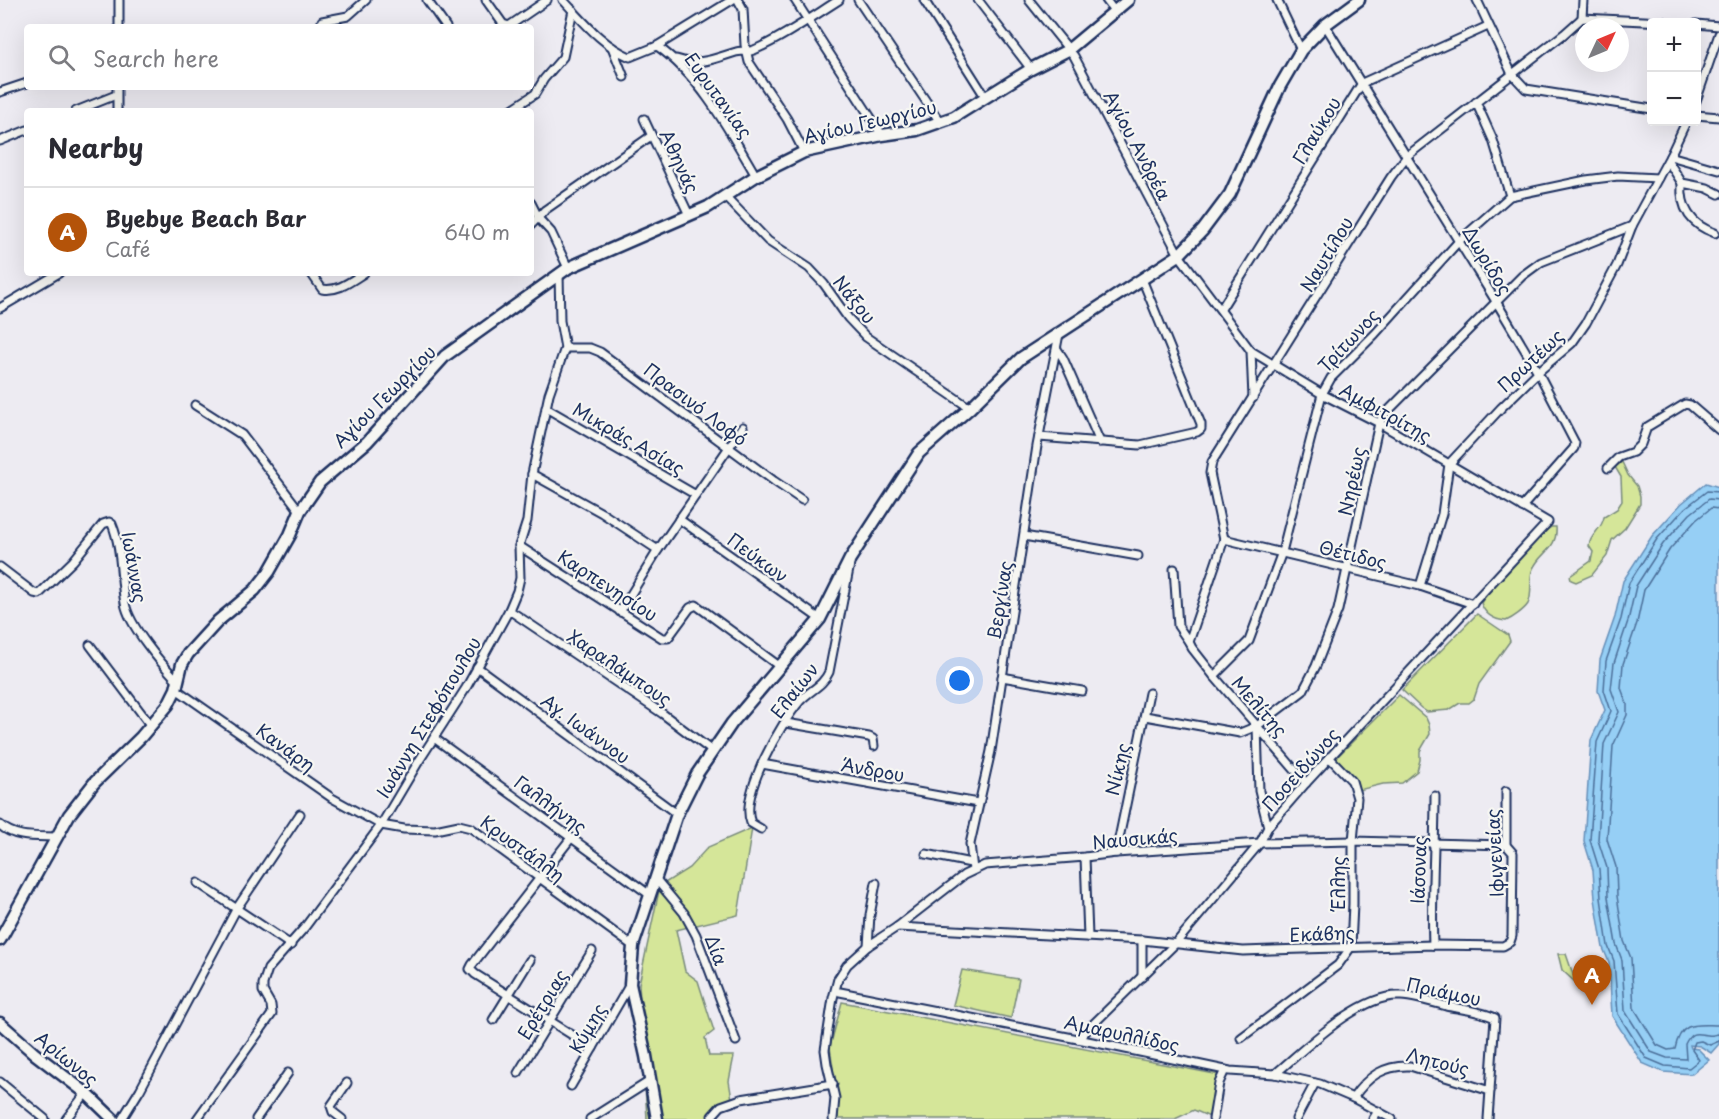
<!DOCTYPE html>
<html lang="en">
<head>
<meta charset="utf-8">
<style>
	body { margin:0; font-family:"Playpen Sans",sans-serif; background:#f2f2f3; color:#2b2b33 }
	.controls { position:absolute; right:18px; top:18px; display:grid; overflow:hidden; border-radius:6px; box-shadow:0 6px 24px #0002 }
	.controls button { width:54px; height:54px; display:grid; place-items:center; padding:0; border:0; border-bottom:2px solid #e1e1e2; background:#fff; color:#2b2b33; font:30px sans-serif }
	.compass { position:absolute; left:1575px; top:18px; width:54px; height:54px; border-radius:50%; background:#fff; box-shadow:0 6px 24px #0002; rotate:46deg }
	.you { position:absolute; left:960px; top:681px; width:21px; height:21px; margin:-15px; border:4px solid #fff; border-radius:50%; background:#1a73e8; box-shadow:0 0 0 9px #1a73e833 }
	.badge { display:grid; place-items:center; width:39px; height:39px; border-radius:50%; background:#b45309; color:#fff; font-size:20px; font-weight:700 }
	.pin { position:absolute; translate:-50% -50px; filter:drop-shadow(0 2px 3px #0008) }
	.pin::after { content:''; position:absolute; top:32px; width:21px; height:18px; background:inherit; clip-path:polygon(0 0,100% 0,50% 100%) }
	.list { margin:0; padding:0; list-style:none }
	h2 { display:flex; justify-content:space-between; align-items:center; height:78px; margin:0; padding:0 24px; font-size:26px }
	h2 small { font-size:20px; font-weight:400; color:#7c7c81 }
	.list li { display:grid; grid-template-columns:39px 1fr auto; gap:18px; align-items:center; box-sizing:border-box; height:90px; padding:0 24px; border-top:2px solid #e1e1e2 }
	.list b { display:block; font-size:22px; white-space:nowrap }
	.list p { margin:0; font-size:20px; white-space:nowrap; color:#7c7c81 }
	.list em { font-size:20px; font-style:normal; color:#7c7c81 }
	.icon { flex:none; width:33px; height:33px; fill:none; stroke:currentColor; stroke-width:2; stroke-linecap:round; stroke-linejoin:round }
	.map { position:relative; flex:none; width:1719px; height:1119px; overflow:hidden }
	.search { position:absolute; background:#fff; box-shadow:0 6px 24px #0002; left:24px; top:24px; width:510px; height:66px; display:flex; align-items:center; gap:15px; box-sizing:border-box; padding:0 21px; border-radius:6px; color:#7c7c81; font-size:22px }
	.panel { position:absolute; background:#fff; box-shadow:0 6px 24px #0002; left:24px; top:108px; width:510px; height:168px; border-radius:6px }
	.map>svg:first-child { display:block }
	.green { fill:#d5e699; stroke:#788a7c; stroke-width:1.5 }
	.water { fill:#96cff5; stroke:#658fb9; stroke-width:1.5 }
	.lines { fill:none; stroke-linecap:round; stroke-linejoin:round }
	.shore { stroke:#4c6f9a; stroke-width:1.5 }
	.street-casing { stroke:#1b2f5e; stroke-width:11 }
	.secondary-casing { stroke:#1b2f5e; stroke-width:15 }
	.street { stroke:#f6f6f2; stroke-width:7 }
	.secondary { stroke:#f6f6f2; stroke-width:10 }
	.labels { text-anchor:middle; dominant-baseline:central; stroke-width:4.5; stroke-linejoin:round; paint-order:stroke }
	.street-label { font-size:18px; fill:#1b2f5e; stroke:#f6f6f2 }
</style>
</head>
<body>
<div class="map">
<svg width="1719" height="1119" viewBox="0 0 1719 1119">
	<rect width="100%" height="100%" fill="#edebf2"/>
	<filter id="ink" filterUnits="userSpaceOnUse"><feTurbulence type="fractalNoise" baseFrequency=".0167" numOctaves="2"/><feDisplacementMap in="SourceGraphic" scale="12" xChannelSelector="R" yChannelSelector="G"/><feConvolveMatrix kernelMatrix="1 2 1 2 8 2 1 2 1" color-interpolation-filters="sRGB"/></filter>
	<g filter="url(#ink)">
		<g class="green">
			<path d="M1622,462L1628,475L1637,486L1640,496V504L1625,528L1612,540L1607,556L1592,575L1576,582L1571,580L1570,576L1591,561L1593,552L1589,546C1590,534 1602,530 1604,517L1617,509L1622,501L1621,477L1615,467Z"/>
			<path d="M1551,527H1556C1558,550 1539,552 1532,571C1529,581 1533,594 1528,604C1524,610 1513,618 1506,621C1494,620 1485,615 1481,603C1492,585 1534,537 1551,527Z"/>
			<polygon points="1477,614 1508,635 1510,641 1479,684 1474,699 1469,703 1460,703 1449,710 1427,712 1421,708 1402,690"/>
			<polygon points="1399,695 1426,718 1429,725 1430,734 1420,751 1420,760 1417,771 1402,783 1383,784 1359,790 1352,776 1336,758"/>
			<polygon points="752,828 738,915 676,930 685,971 698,981 714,1031 705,1038 709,1056 734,1056 729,1081 732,1099 716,1107 719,1119 647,1119 639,984 660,886 689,868 708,847"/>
			<polygon points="1558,954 1566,954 1576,983 1562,970"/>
			<polygon points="962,970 1019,979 1011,1018 953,1005"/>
			<polygon points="842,1002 1225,1076 1212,1118 1194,1110 1175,1119 838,1119 837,1095 830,1047"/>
		</g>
		<polygon class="water" points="1706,483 1719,487 1719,1044 1711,1053 1700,1046 1690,1045 1691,1048 1698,1049 1709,1060 1692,1074 1663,1072 1642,1063 1612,1016 1609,962 1603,948 1595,899 1593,870 1584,841 1591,740 1605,710 1598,691 1600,660 1615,617 1623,581 1652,536 1681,504"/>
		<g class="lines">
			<g class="shore">
				<polyline points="1719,492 1707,491 1685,508 1657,539 1629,583 1621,619 1606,661 1604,690 1611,711 1597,742 1590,840 1599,869 1601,898 1608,946 1614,961 1618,1014 1646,1058 1665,1066 1689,1068 1699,1060 1692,1050 1695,1042 1701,1041 1710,1045 1719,1041"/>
				<path d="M1719,500L1709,499L1690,514L1663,544L1636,586L1628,621L1614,663L1611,689L1619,712L1604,744L1598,840L1607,868L1608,897L1616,944L1622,960L1625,1011L1651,1052L1667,1058L1686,1059L1685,1044C1692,1030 1696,1034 1708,1035C1712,1036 1715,1034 1719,1034"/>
				<path d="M1719,509L1711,508L1696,520L1670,549L1644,590L1637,623L1623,664L1621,688L1627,704V715L1613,746L1607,839L1616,867L1617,896L1624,941L1631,958L1634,1008L1657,1045L1668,1050L1675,1049C1681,1020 1696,1025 1719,1025"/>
			</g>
			<g class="street-casing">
				<g id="street">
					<polyline points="427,0 446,27"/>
					<polyline points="486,0 503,24 509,26 547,0"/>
					<path d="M563,0C583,21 603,46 630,57L657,46C701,77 729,130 756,176"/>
					<polyline points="738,0 743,9 745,45 749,62 787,119 804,152"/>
					<polyline points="795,0 882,135"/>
					<polyline points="858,0 940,122"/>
					<polyline points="924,0 986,98"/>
					<polyline points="978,0 1031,69"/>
					<polyline points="1029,0 1074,56 1179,255 1251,351 1322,394 1379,423 1548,522 1306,783 1268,827 1260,843 1176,943 1078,1039"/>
					<polyline points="1106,0 1115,12"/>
					<polyline points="1277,0 1301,50"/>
					<polyline points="1477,0 1512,74 1526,89 1652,109"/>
					<polyline points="1582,18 1583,0"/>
					<polyline points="322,21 348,16 366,0"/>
					<polyline points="1696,24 1719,26"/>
					<polyline points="1325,25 1497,303 1538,372 1575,443 1574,448 1522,507"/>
					<polyline points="119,27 119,0"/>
					<polyline points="657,46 732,0"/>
					<polyline points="612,47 624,77"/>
					<path d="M676,59C697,67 716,58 736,52C742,50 747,53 754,50C784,37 812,17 839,0"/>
					<polyline points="0,92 27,83"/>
					<polyline points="1696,101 1719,34"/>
					<polyline points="1476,102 1493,140 1510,196"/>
					<polyline points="76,111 116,95"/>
					<polyline points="117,111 117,87"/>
					<polyline points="509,111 535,94 544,79 563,57 573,10"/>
					<polyline points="1696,115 1719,117"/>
					<polyline points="644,119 689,215"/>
					<polyline points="0,141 27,130"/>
					<polyline points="1670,156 1719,170"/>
					<polyline points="1668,161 1682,183 1707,188 1719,194"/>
					<path d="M1682,183C1680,208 1691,225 1715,233"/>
					<polyline points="726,197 768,241 809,268 824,284 848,318 866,337 970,408"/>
					<polyline points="531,203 539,219 551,232 568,268"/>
					<polyline points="531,225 545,210 651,136"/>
					<path d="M311,273L322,289C338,292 351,281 364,273"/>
					<polyline points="0,308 59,273"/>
					<polyline points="1221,309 1362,83 1488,26"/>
					<polyline points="565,348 590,348 600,352 774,481 802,500"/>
					<polyline points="1057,349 1063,358 1100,442"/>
					<polyline points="1251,351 1253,398"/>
					<polyline points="195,405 242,435 300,511"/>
					<polyline points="546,408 696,495"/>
					<polyline points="1039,437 1140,445 1197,432 1201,429 1201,424 1142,279"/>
					<polyline points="1608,468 1619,457 1633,452 1641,444 1647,427 1685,404 1690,405 1719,430"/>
					<polyline points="532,474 602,513 658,550"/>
					<polyline points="679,519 820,619"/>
					<polyline points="1024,536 1138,556"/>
					<polyline points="1224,539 1420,586 1473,604"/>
					<polyline points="519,546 662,638 668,638 690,608 696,605 779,666"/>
					<path d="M0,567L34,593L39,594L73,561L103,524L109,522L112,524C122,548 120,577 125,603C129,626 161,663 177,680"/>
					<polyline points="1174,569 1178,626 1189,642"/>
					<polyline points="1420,586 1442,514 1449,464 1501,408 1538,372 1572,343 1586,323 1617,265 1632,226 1670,156 1686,122"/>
					<polyline points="509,610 663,714 712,751"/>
					<polyline points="620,612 658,550 743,427"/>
					<polyline points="90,645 151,726"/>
					<polyline points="477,667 677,814"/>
					<polyline points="1214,676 1249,641 1282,552 1322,394 1331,378 1375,334 1459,241 1510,196 1586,180 1618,176 1658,178"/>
					<polyline points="1002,677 1082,691"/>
					<polyline points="176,689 332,798 381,825 404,829 435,830 459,825 471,828 633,946"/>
					<polyline points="1145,716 1240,733 1257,726 1303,691 1316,666 1338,610 1379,423 1383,416 1522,276 1541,262 1632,226"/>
					<polyline points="786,723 869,737 873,739 874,746"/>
					<polyline points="1257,726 1259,791 1268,827"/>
					<polyline points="434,738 650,895"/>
					<polyline points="762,764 978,803"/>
					<polyline points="1306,783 1214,676 1192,648 1189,642 1224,539 1210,473 1212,462 1391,177 1407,156 1564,34 1582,18 1664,22"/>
					<path d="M0,825C16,839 37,836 58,837"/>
					<path d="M761,829L751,823C739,795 781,723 800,701C810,690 823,686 829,672L850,564"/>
					<polyline points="571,838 472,965 470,969 475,974 593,1048"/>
					<polyline points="1116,853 1149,693"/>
					<polyline points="926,854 971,863"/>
					<polyline points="1085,857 1088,937"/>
					<polyline points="973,870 970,844 991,751 1037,446 1059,334"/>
					<polyline points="655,878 684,913 696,935 736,1041"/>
					<polyline points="198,883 291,945"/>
					<polyline points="897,927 1142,940 1243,951 1433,945 1503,946 1510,942 1512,936 1513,853 1506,845 1506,791"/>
					<path d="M1433,945C1431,895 1435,846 1435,796"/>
					<polyline points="868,946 870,915 876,883"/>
					<polyline points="1142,977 1142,940"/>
					<polyline points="840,992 1078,1039 1230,1071 1275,1074 1320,1084 1353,1098 1392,1119"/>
					<polyline points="493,1020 530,960"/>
					<polyline points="1241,1038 1338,965 1351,947 1353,904 1353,841 1357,798 1352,781 1329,757"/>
					<polyline points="518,1073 592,951"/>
					<path d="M1275,1074C1305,1049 1360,993 1401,996C1416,997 1432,1002 1446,1006C1461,1009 1481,1011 1495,1018L1488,1119"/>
					<polyline points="0,1082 45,1119"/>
					<polyline points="571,1086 630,984"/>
					<path d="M1353,1098C1368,1076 1384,1065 1410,1066L1490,1091"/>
					<polyline points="712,1116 721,1106 741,1099 833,1084"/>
					<polyline points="66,1119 86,1093"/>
					<polyline points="122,1119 140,1090 237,908 300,814"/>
					<polyline points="197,1119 272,1014 271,1005 263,991 263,984 268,969 305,927 381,825 419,761 466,688 509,610 517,591 520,578 519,546 527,521 532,474 549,394 565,348 560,321 559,274"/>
					<polyline points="256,1119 288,1073"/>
					<polyline points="342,1119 333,1112 331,1106 347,1083"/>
					<polyline points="590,1119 650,1081"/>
					<polyline points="833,1119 835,1098 827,1064 825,1050 833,998 838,979 847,965 868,946 897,927 964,875 985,865 1085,857 1116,853 1260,843 1353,841 1506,845"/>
					<polyline points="1213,1119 1219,1083 1225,1070"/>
					<polyline points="1296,1119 1315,1083"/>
					<polyline points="1373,1119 1378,1111"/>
				</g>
			</g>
			<g class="secondary-casing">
				<g id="secondary">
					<polyline points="0,940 69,815 94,783 141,737 168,705 176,689 182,664 188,654 218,621 255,590 269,572 290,535 300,511 320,482 367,442 445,356 568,268 708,207 756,176 804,152 882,135 917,130 954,117 1031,69 1068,50 1128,0"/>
					<polyline points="0,1023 35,1054 86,1093 113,1119"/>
					<polyline points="657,1119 646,1056 630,984 633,946 677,814 697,774 732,723 820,619 850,559 919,453 970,408 1021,358 1179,255 1203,230 1230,194 1280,86 1301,50 1325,25 1359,0"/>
				</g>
			</g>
			<use href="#street" class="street"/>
			<use href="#secondary" class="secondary"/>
		</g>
	</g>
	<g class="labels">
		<g class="street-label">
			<text transform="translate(719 95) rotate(54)">Ευρυτανίας</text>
			<text transform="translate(870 121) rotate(-13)">Αγίου Γεωργίου</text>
			<text transform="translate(1316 130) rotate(-59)">Γλαύκου</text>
			<text transform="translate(1138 145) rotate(62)">Αγίου Ανδρέα</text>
			<text transform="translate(680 161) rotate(65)">Αθηνάς</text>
			<text transform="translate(1326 254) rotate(-59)">Ναυτίλου</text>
			<text transform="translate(1488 260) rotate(59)">Δωρίδος</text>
			<text transform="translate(855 299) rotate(51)">Νάξου</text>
			<text transform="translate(1348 340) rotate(-47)">Τρίτωνος</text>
			<text transform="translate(1530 360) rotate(-43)">Πρωτέως</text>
			<text transform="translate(384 396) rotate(-45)">Αγίου Γεωργίου</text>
			<text transform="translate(696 404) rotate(37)">Πρασινό Λοφό</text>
			<text transform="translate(1386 412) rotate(29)">Αμφιτρίτης</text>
			<text transform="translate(629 438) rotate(30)">Μικράς Ασίας</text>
			<text transform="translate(1351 481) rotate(-78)">Νηρέως</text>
			<text transform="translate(1353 554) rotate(14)">Θέτιδος</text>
			<text transform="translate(758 557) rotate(36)">Πεύκων</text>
			<text transform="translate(135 567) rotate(80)">Ιωάννας</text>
			<text transform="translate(608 585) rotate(33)">Καρπενησίου</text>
			<text transform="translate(999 600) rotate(-81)">Βεργίνας</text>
			<text transform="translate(620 667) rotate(34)">Χαραλάμπους</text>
			<text transform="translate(794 690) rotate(-52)">Ελαίων</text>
			<text transform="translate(1260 706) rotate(49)">Μελίτης</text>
			<text transform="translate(428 717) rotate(-59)">Ιωάννη Στεφόπουλου</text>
			<text transform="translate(586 728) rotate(36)">Αγ. Ιωάννου</text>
			<text transform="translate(286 747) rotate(36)">Κανάρη</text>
			<text transform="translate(873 769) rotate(10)">Άνδρου</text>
			<text transform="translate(1117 769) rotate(-77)">Νίκης</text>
			<text transform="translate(1300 769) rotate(-48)">Ποσειδώνος</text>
			<text transform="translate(551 804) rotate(36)">Γαλλήνης</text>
			<text transform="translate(1135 838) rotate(-5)">Ναυσικάς</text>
			<text transform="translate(523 848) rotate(36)">Κρυστάλλη</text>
			<text transform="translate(1494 853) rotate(-93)">Ιφιγενείας</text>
			<text transform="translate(1418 870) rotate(-88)">Ιάσονας</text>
			<text transform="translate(1337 883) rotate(-90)">Έλλης</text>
			<text transform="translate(1322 933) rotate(-2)">Εκάβης</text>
			<text transform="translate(717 950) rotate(69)">Δία</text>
			<text transform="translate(1444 991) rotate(12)">Πριάμου</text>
			<text transform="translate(542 1004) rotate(-59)">Ερέτριας</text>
			<text transform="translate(587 1028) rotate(-60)">Κύμης</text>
			<text transform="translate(1122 1033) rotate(12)">Αμαρυλλίδος</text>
			<text transform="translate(67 1058) rotate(39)">Αρίωνος</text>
			<text transform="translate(1438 1061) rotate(14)">Λητούς</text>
		</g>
	</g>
</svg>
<div class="controls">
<button>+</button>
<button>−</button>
</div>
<svg class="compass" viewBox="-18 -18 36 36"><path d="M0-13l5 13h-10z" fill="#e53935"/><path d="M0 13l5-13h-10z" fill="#7c7c81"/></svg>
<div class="you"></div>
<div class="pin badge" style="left:1592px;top:1005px">A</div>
<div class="search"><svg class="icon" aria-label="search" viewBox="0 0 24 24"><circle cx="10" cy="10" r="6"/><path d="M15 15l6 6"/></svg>Search here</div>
<section class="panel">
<h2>Nearby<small></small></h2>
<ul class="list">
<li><span class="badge">A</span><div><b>Byebye Beach Bar</b><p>Café</p></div><em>640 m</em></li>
</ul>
</section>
</div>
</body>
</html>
